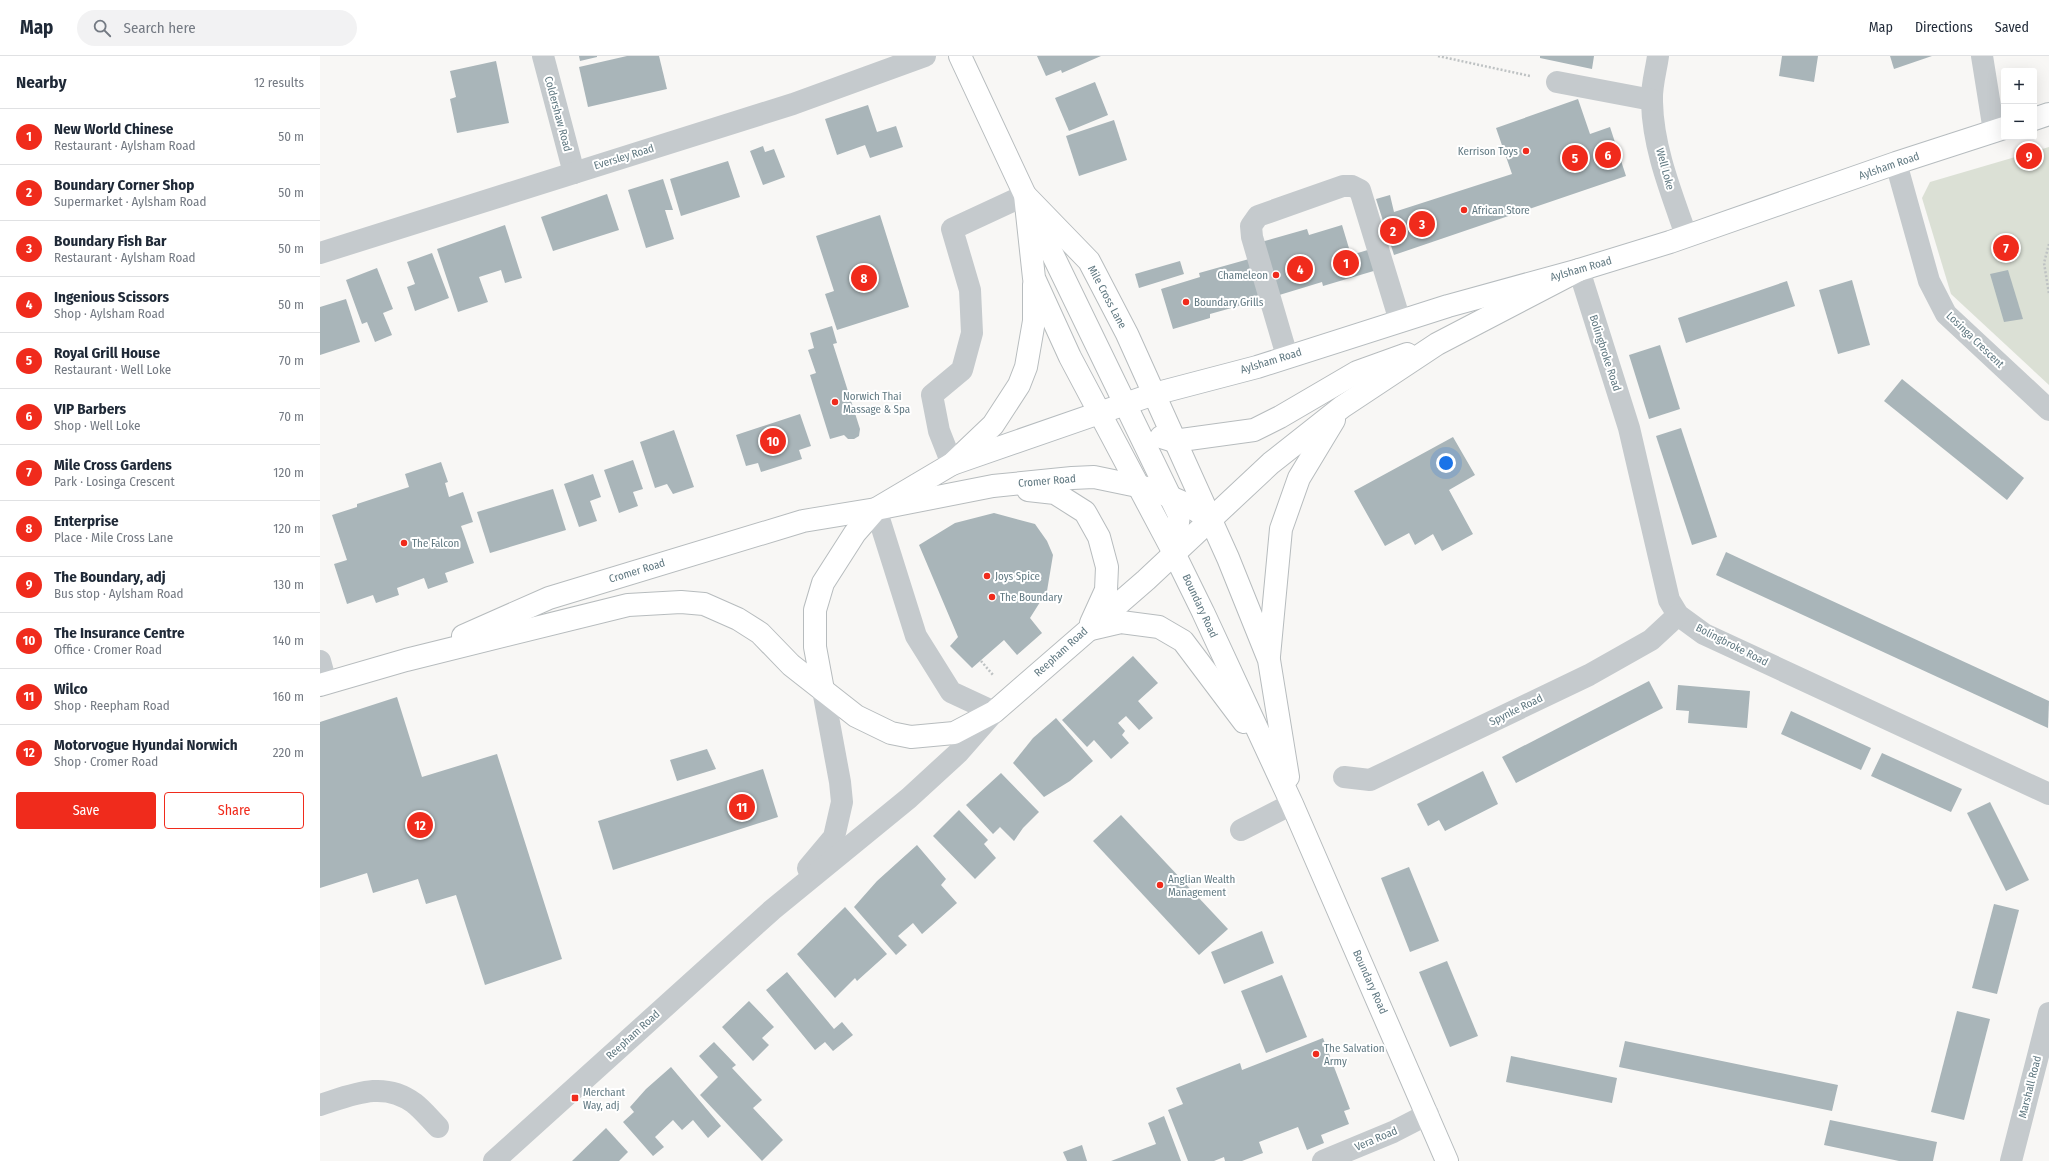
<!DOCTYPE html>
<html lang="en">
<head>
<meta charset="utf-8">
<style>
	body { margin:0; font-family:"Fira Sans Condensed",sans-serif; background:#f2f2f3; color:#1f2937 }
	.controls { position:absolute; right:12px; top:12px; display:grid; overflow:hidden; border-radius:4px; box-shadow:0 4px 16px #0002 }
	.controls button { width:36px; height:36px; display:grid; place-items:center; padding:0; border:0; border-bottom:1px solid #e0e1e3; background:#fff; color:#1f2937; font:20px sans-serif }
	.you { position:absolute; left:1126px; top:407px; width:14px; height:14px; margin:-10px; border:3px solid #fff; border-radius:50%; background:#1a73e8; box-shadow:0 0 0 6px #1a73e833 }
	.badge { display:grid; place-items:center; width:26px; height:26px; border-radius:50%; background:#f02b1c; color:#fff; font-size:13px; font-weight:700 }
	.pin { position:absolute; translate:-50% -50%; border:2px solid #fff; box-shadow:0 1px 4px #0006 }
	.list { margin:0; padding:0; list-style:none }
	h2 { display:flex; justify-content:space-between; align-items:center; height:52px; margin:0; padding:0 16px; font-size:17px }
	h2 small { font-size:13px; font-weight:400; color:#747a83 }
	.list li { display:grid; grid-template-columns:26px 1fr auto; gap:12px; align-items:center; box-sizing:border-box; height:56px; padding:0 16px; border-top:1px solid #e0e1e3 }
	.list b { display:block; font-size:15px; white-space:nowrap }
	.list p { margin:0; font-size:13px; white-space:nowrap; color:#747a83 }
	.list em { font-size:13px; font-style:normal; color:#747a83 }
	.actions { display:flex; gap:8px; padding:12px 16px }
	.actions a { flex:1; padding:9px 0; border:1px solid #f02b1c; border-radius:4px; text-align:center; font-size:14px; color:#f02b1c }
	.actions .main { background:#f02b1c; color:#fff }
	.icon { flex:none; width:22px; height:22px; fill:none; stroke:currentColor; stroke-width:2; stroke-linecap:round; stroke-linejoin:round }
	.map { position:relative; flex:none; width:1729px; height:1105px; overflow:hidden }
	header { display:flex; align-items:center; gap:24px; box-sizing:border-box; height:56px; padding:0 20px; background:#fff; border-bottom:1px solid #e0e1e3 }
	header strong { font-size:19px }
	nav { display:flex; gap:22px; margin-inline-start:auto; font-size:14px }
	.search { width:280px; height:36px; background:#f2f2f3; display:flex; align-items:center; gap:10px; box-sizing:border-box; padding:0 14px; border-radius:22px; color:#747a83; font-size:15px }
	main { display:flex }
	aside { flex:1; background:#fff }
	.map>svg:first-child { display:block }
	.green { fill:#dbe0d5 }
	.building { fill:#a9b5b9 }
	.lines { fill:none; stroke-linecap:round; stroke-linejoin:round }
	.major-casing { stroke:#b6bcbf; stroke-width:24 }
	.highway-casing { stroke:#b7bcbe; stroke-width:24 }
	.path { stroke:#bec2c3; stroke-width:2.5; stroke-dasharray:2 2; stroke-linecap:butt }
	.minor { stroke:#c5cacd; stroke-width:22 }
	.major { stroke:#fff; stroke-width:22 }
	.highway { stroke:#fff; stroke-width:22 }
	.poi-dot { fill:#f02b1c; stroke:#fff; stroke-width:1.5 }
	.labels { text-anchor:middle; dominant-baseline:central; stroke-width:4; stroke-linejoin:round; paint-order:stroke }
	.street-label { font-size:11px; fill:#617982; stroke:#fff }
	.poi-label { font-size:11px; fill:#617982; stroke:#fff; text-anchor:start }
</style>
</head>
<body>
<header>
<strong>Map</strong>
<div class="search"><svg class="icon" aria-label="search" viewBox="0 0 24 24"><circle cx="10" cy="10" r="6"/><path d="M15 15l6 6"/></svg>Search here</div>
<nav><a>Map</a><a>Directions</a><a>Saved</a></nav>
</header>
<main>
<aside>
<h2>Nearby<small>12 results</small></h2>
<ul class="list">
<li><span class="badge">1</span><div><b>New World Chinese</b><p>Restaurant · Aylsham Road</p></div><em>50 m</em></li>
<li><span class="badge">2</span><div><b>Boundary Corner Shop</b><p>Supermarket · Aylsham Road</p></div><em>50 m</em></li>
<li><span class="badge">3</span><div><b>Boundary Fish Bar</b><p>Restaurant · Aylsham Road</p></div><em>50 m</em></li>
<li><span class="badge">4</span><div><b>Ingenious Scissors</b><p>Shop · Aylsham Road</p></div><em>50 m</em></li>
<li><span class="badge">5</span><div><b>Royal Grill House</b><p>Restaurant · Well Loke</p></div><em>70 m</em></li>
<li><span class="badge">6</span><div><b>VIP Barbers</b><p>Shop · Well Loke</p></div><em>70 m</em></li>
<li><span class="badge">7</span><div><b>Mile Cross Gardens</b><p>Park · Losinga Crescent</p></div><em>120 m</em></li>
<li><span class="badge">8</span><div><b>Enterprise</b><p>Place · Mile Cross Lane</p></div><em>120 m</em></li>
<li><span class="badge">9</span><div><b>The Boundary, adj</b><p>Bus stop · Aylsham Road</p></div><em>130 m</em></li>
<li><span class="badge">10</span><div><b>The Insurance Centre</b><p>Office · Cromer Road</p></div><em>140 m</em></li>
<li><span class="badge">11</span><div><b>Wilco</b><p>Shop · Reepham Road</p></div><em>160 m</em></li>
<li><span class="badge">12</span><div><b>Motorvogue Hyundai Norwich</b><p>Shop · Cromer Road</p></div><em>220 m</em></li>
</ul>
<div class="actions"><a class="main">Save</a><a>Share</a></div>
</aside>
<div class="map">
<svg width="1729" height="1105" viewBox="0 0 1729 1105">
	<rect width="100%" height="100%" fill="#f8f7f5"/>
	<polygon class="green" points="1729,91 1729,329 1631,238 1602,142 1610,126"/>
	<g class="building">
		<polygon points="259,0 277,0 277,1 260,5"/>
		<polygon points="307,0 339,0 347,33 268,51 259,11"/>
		<polygon points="717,0 781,0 742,17 741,14 726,20"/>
		<polygon points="1220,0 1274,0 1272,13 1220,2"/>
		<polygon points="1462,0 1498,0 1494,26 1459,20"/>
		<polygon points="1570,0 1612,0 1574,13"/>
		<polygon points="176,5 189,67 137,77 130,43 136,41 130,15"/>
		<polygon points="775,26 788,59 749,75 735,42"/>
		<polygon points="1258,43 1270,78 1290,71 1306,120 1074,199 1056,143 1070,139 1074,156 1192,118 1176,72"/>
		<polygon points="548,49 557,76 576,70 583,91 550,102 545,89 517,99 505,63"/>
		<polygon points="794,64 807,104 759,120 746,80"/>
		<polygon points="443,90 445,96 454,93 465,121 443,129 430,95"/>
		<polygon points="408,105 420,141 361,160 350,123"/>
		<polygon points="343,123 353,154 345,154 354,183 326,192 308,134"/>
		<polygon points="287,138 299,174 233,195 221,161"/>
		<polygon points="560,159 589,251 517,274 505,238 514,235 496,180"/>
		<polygon points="185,169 202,222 185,227 181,214 159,221 168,246 138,256 117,193"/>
		<polygon points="1022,169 1031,199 1051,193 1057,214 1003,230 1002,226 956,240 941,186 987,173 989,179"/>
		<polygon points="112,197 129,242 95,255 87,231 95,228 87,206"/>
		<polygon points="929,203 940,244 890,258 890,262 853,273 841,233 880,221 879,217"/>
		<polygon points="860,205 864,218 819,232 815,218"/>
		<polygon points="57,212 73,253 63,257 72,279 55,286 47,266 42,268 26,224"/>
		<polygon points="1688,214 1703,263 1684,266 1670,218"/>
		<polygon points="1532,224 1550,289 1518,298 1499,234"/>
		<polygon points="1467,225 1475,250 1366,287 1358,262"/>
		<polygon points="26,243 40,286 0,299 0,251"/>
		<polygon points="512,270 517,287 513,288 540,373 539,380 534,383 528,383 524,379 510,383 490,319 496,317 488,294 494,292 490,277"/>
		<polygon points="1340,289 1360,353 1329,363 1309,299"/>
		<polygon points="1582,323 1704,422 1687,444 1564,345"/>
		<polygon points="480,358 491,390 479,394 482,403 441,416 438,407 426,410 416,379"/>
		<polygon points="1361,372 1397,481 1372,489 1336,380"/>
		<polygon points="354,374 374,431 353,438 347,428 335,432 320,386"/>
		<polygon points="1133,381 1155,419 1129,434 1153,478 1122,495 1113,478 1095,489 1089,477 1065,490 1034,435"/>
		<polygon points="313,404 323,433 313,436 318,450 299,457 284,414"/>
		<polygon points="121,406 128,426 125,427 129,441 143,436 153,466 141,470 154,507 125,517 128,526 108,533 104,522 77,532 79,539 56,547 53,539 27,548 14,508 27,504 12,459 37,451 37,448 89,431 85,418"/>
		<polygon points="273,418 281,441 270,445 277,465 259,471 244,428"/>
		<polygon points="233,433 246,474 170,497 157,456"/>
		<polygon points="674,457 715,468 727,485 733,499 727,535 710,562 722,577 697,599 684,584 652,612 630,590 638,581 599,489 635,467"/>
		<polygon points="1406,496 1729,645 1728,672 1396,519"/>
		<polygon points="813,600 838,627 818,645 833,662 819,674 806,660 798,667 805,675 802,679 809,687 791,703 774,684 767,691 742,664"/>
		<polygon points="1329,625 1343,652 1196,727 1182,701"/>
		<polygon points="1358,629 1430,635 1427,672 1368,667 1369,655 1356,654"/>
		<polygon points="77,641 102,721 177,698 242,903 165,929 136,839 106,848 98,823 53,837 47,817 0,832 0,666"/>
		<polygon points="1471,655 1551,692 1541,714 1461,678"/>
		<polygon points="736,662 773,705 750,725 724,741 693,707 713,682"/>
		<polygon points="387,693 396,713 357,725 350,704"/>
		<polygon points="1562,697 1642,733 1631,756 1551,720"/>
		<polygon points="443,713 458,761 293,814 278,765"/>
		<polygon points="1163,715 1178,748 1125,775 1119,764 1108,770 1097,748"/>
		<polygon points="681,717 719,756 703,772 694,785 680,771 673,778 646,749"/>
		<polygon points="1670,746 1709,824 1686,835 1647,757"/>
		<polygon points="639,754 668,784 664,788 676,802 655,823 613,780"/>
		<polygon points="801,759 908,873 879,899 773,785"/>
		<polygon points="597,789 626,823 621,829 637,847 602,878 593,867 578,880 587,889 576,899 534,851 557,825"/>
		<polygon points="1089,811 1119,885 1090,896 1061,822"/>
		<polygon points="1674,848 1699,854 1677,938 1652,932"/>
		<polygon points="525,851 567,898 537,925 535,922 515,942 477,898"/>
		<polygon points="942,875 954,907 904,928 891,896"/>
		<polygon points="1127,905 1158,980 1130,991 1099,916"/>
		<polygon points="467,916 514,973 522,966 533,979 513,995 505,986 495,994 446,934"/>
		<polygon points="962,919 987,981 946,997 921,935"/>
		<polygon points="429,945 454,971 442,982 449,989 433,1005 402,971"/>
		<polygon points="1637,955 1670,963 1644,1064 1611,1056"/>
		<polygon points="1003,982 1030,1053 1024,1055 1029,1068 1001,1079 1004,1087 987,1094 978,1071 939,1086 943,1097 922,1105 905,1105 904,1101 894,1105 868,1105 848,1054 863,1048 856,1032 920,1007 922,1014"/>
		<polygon points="1305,985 1518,1029 1512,1055 1299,1011"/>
		<polygon points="394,986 416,1009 412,1012 442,1044 433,1052 463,1084 442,1105 380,1039 398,1021 379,1000"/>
		<polygon points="1191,1000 1297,1022 1292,1047 1186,1026"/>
		<polygon points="351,1011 401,1070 388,1082 373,1064 362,1074 353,1064 335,1081 344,1091 333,1100 303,1066 314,1056 310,1051 326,1033"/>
		<polygon points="844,1060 861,1105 791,1105 836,1088 828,1067"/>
		<polygon points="1510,1064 1617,1086 1613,1105 1579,1105 1504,1089"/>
		<polygon points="286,1072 308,1096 299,1105 252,1105"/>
		<polygon points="762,1089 767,1105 747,1105 743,1096"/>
	</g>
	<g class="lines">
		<g class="major-casing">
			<g id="major">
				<polyline points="1714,63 1729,58"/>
				<polyline points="632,408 834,338 937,311 1128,250 1259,214 1350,186 1576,107 1684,72"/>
			</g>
		</g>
		<g class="highway-casing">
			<g id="highway">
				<polyline points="640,0 705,139 714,222 750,301 854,497 883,556 972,748 1127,1105"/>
				<polyline points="705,139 769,205 807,278 834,338 908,502 949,604 968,721"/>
				<polyline points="712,156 859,459 854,497"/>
				<polyline points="841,381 854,385 934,374 960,361 1037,316 1087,298"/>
				<polyline points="708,434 735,437 765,456 779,481 787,511 786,534 771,567"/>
				<polyline points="771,573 801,566 839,571 863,585 924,666"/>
				<polyline points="143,580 229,542 483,465 556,453 673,430 752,422 774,421 832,433 864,447 891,464"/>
				<polyline points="949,600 961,473 979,422 1014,364"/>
				<polyline points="0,629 86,604 308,549 361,546 384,548 418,563 440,577 471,609 536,660 571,677 591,681 634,677 674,656 826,524 951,407 1022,351 1117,288 1259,214"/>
				<polyline points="503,634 495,591 495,554 503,527 535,477 556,453 632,408 673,369 699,329 706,311 714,265 714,229"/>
			</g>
		</g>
		<g class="path">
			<polyline points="1118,0 1210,20"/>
			<polyline points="1729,188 1724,207 1729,238"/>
			<polyline points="661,605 673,619"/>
		</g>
		<g class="minor">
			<polyline points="223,0 254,117"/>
			<path d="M1338,0C1336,15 1331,31 1332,46C1333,92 1351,136 1366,179"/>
			<polyline points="1662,0 1674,75"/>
			<polyline points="1237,26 1332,44"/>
			<polyline points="1576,107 1609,225 1626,258 1729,354"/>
			<polyline points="0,197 473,48 605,0"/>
			<polyline points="1259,214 1309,372 1349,544 1358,559 1384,578 1729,738"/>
			<polyline points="967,300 932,181 931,170 938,160 1023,130 1032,130 1040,134 1080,265"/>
			<polyline points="632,408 619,375 612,339 642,314 652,277 650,234 632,173 705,139"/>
			<polyline points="0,605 6,627"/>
			<polyline points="1024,721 1050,724 1269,619 1331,584 1358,559"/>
			<polyline points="921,774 972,748"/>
			<polyline points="488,812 514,781 522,746 520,726 503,634"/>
			<path d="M0,1049C32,1039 63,1024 94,1047C103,1054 110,1063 118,1071"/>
			<polyline points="174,1105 452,854 589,742 638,697 674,656 631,636 596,580 556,453"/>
			<polyline points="1003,1105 1073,1076 1108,1058"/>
			<polyline points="1691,1105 1729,957"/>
		</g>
		<use href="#major" class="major"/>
		<use href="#highway" class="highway"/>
	</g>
	<g class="poi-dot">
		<circle cx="1206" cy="95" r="4"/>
		<circle cx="1144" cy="154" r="4"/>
		<circle cx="956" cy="219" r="4"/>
		<circle cx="866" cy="246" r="4"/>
		<circle cx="515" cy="346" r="4"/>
		<circle cx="84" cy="487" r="4"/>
		<circle cx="667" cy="520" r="4"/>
		<circle cx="672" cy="541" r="4"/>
		<circle cx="840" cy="829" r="4"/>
		<circle cx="996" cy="998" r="4"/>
		<rect x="251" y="1038" width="8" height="8" rx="2"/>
	</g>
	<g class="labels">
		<g class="street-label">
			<text transform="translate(238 58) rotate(75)">Coldershaw Road</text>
			<text transform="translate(304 101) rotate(-17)">Eversley Road</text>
			<text transform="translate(1569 110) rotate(-19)">Aylsham Road</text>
			<text transform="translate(1345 113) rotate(75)">Well Loke</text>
			<text transform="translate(1261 213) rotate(-16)">Aylsham Road</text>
			<text transform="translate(787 241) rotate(62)">Mile Cross Lane</text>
			<text transform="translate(1655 284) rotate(44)">Losinga Crescent</text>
			<text transform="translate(1285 297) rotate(72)">Bolingbroke Road</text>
			<text transform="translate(951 305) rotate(-17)">Aylsham Road</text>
			<text transform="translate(727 425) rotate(-5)">Cromer Road</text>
			<text transform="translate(317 515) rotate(-17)">Cromer Road</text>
			<text transform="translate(880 550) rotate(65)">Boundary Road</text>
			<text transform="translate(1412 589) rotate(27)">Bolingbroke Road</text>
			<text transform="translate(741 596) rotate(-42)">Reepham Road</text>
			<text transform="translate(1196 654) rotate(-26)">Spynke Road</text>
			<text transform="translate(1050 926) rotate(66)">Boundary Road</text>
			<text transform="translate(313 979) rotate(-42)">Reepham Road</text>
			<text transform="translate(1710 1031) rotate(-76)">Marshall Road</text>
			<text transform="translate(1056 1083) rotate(-23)">Vera Road</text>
		</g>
		<g class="poi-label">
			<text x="1198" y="95" text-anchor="end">Kerrison Toys</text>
			<text x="1152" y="154">African Store</text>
			<text x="948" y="219" text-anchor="end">Chameleon</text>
			<text x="874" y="246">Boundary Grills</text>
			<text x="523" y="340">Norwich Thai<tspan x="523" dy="13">Massage &amp; Spa</tspan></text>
			<text x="92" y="487">The Falcon</text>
			<text x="675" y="520">Joys Spice</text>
			<text x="680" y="541">The Boundary</text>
			<text x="848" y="823">Anglian Wealth<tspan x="848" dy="13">Management</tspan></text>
			<text x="1004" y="992">The Salvation<tspan x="1004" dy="13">Army</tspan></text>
			<text x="263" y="1036">Merchant<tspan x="263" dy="13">Way, adj</tspan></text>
		</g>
	</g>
</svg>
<div class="controls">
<button>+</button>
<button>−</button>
</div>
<div class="you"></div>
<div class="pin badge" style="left:1026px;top:207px">1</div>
<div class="pin badge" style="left:1073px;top:175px">2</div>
<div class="pin badge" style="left:1102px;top:168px">3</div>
<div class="pin badge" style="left:980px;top:213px">4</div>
<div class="pin badge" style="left:1255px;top:102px">5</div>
<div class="pin badge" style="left:1288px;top:99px">6</div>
<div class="pin badge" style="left:1686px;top:192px">7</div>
<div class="pin badge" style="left:544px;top:222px">8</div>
<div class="pin badge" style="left:1709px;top:100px">9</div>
<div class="pin badge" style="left:453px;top:385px">10</div>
<div class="pin badge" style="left:422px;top:751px">11</div>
<div class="pin badge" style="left:100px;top:769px">12</div>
</div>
</main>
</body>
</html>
